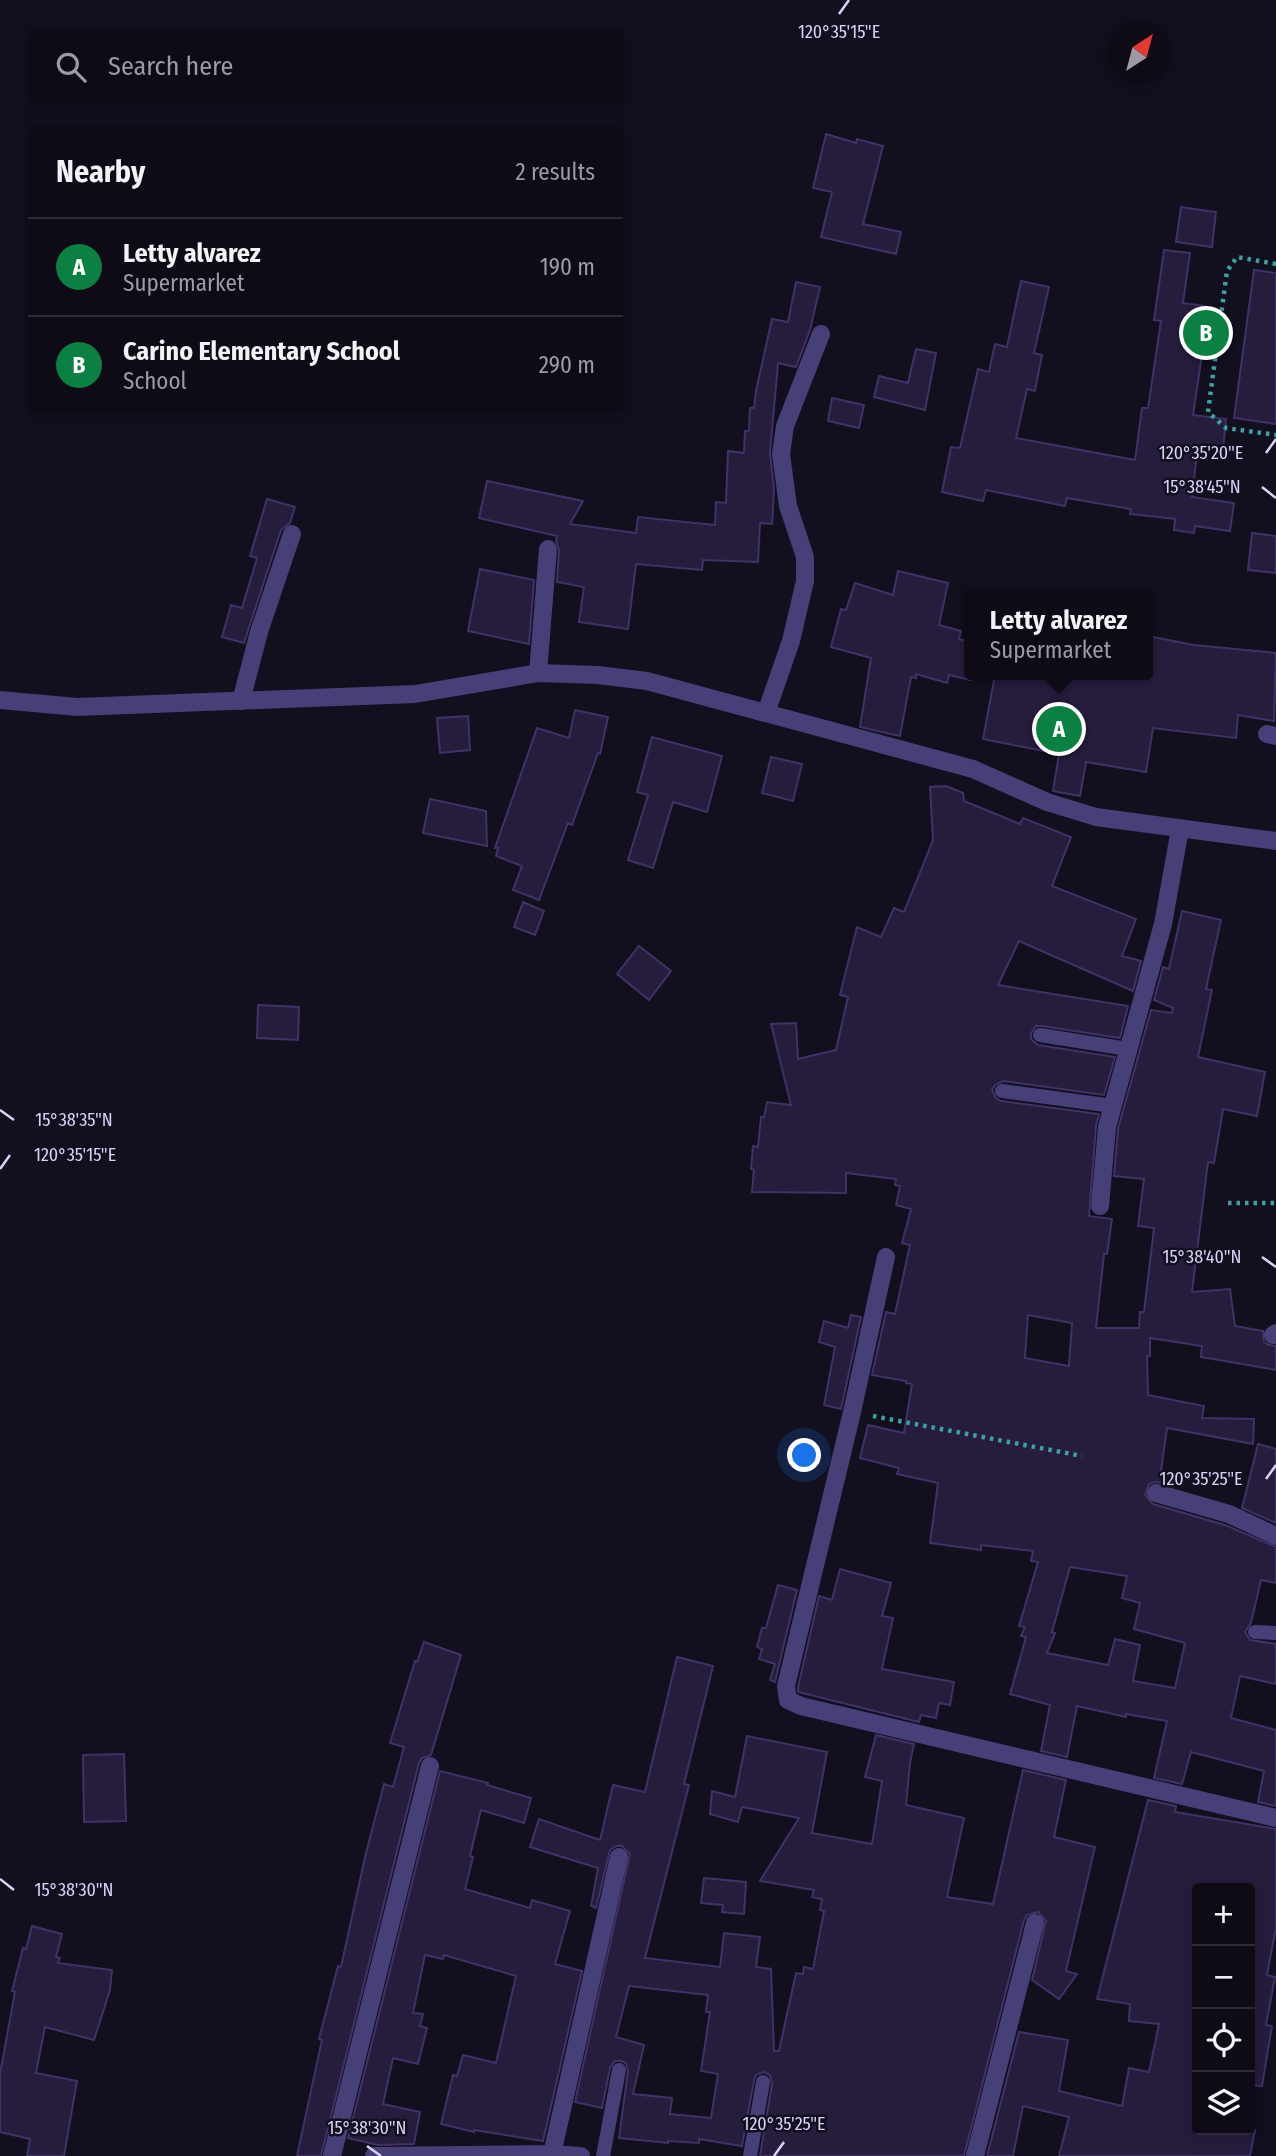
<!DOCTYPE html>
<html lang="en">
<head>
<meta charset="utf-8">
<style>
	body { margin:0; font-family:"Fira Sans Condensed",sans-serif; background:#17141f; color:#f1f3f6 }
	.controls { position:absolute; right:21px; bottom:21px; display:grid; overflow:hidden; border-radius:7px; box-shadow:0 4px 18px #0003 }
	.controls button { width:63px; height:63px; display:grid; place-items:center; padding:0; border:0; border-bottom:2px solid #2e2b35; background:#0e0b16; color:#f1f3f6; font:35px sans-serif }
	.compass { position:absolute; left:1108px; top:21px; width:63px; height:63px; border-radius:50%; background:#0e0b16; box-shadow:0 4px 18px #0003; rotate:36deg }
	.you { position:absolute; left:805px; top:1456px; width:24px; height:24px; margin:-18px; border:5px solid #fff; border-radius:50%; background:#1a73e8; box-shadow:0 0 0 10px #1a73e833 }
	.badge { display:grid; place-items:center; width:46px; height:46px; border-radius:50%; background:#0b8043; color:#fff; font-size:23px; font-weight:700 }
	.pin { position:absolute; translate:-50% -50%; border:4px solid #fff; box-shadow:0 2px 7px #0006 }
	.popup { position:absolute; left:964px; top:589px; width:189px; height:91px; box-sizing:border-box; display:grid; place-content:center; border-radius:7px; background:#0e0b16; filter:drop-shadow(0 2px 5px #0005); font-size:23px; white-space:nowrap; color:#9b9ba1 }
	.popup b { font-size:26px; color:#f1f3f6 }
	.popup::after { content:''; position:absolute; left:50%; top:100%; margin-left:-14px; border:14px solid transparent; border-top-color:#0e0b16 }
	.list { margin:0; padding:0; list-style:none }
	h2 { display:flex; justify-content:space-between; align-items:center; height:91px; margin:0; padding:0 28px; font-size:30px }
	h2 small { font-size:23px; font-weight:400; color:#9b9ba1 }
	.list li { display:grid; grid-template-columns:46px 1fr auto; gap:21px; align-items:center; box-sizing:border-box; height:98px; padding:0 28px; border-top:2px solid #2e2b35 }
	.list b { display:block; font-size:26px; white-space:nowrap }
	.list p { margin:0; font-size:23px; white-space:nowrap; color:#9b9ba1 }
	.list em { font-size:23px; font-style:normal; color:#9b9ba1 }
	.icon { flex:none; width:38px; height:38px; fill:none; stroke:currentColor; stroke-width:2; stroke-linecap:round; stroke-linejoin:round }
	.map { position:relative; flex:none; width:1276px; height:2156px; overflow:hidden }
	.search { position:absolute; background:#0e0b16; box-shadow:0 4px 18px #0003; left:28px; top:28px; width:595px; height:77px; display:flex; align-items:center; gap:18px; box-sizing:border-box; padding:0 24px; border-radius:7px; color:#9b9ba1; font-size:26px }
	.panel { position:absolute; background:#0e0b16; box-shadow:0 4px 18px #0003; left:28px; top:126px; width:595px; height:287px; border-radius:7px }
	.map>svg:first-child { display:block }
	.building { fill:#261d3d; stroke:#403266; stroke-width:2; fill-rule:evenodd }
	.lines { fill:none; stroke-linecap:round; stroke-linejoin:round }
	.path { stroke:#3ba1a3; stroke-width:4.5; stroke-dasharray:3.5 5; stroke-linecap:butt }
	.service { stroke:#463f78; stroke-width:14 }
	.minor { stroke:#463f78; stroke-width:18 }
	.ticks { fill:none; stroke:#d9d1fa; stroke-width:2.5 }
	.ticks-label { font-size:18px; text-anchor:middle; fill:#d9d1fa; stroke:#120f1e; stroke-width:5; stroke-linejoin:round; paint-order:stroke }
</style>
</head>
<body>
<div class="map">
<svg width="1276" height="2156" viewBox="0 0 1276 2156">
	<rect width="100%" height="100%" fill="#120f1e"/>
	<g class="building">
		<polygon points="826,134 856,143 857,139 883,146 863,224 901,232 896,254 821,237 832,192 813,188"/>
		<polygon points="1181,207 1216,212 1212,247 1176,242"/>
		<polygon points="1164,250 1190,253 1183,303 1205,306 1201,335 1205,335 1193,415 1226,419 1223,449 1198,445 1192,497 1234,503 1230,531 1195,526 1194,533 1174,530 1175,519 1130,514 1131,509 1067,498 1065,506 986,490 983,501 942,492 951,447 960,448 978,369 989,372 995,344 1007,347 1021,281 1049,287 1034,353 1042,355 1035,391 1027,389 1016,438 1135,460 1142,408 1148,408 1161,321 1154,320"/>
		<polygon points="1254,270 1276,273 1276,424 1234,418"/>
		<polygon points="796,282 820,287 810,330 796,367 778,363 770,453 774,489 772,524 760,523 758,562 703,560 702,570 636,564 628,629 579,622 584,587 557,582 559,550 556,541 557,536 479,518 487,481 583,501 570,524 636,533 638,517 715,525 716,502 726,503 728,451 744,453 745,431 749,431 750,408 754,408 756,391 772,319 788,322"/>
		<polygon points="916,349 936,353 925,410 874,397 879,376 908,383"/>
		<polygon points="832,398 864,405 859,428 828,421"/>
		<polygon points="267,499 295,507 290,523 281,530 244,643 222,637 231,605 242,608 257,558 250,556"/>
		<polygon points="1252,533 1276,536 1276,573 1248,570"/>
		<polygon points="480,569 534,580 529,644 468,631"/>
		<polygon points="898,571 948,583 939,625 961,631 959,639 970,642 970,680 949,675 947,683 916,674 916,678 911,677 900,736 860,727 871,658 831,647 841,609 846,610 855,583 893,595"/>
		<polygon points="1148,636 1194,645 1276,653 1274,721 1238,715 1236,738 1153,728 1146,772 1086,762 1080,796 1053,791 1059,754 983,739 995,675 1148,675"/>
		<polygon points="575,710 608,717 600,754 598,753 572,825 568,823 539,900 513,890 522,866 496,856 498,848 495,848 537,728 569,738"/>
		<polygon points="468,716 470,750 440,753 437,718"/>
		<polygon points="652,737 722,756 707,812 673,802 653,868 628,860 648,795 637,792"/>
		<polygon points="771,757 802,764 793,801 762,793"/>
		<path d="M946,786L963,793L964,801L1020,824L1023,818L1071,837L1052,886L1136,919L1122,956L1141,961L1133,991L1019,941L998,985L1128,1006L1120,1038L1042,1026H1036L1031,1033V1039L1038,1045L1115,1057L1104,1095L1003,1081L995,1085L992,1090L996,1098L1001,1101L1099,1114L1096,1126L1089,1216L1112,1219L1107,1254H1104L1096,1328H1139L1140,1312H1144L1154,1228L1138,1226L1144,1179L1114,1176L1118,1129L1151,1010L1172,1013L1173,1008L1154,1000L1163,967L1169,969L1182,911L1221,920L1206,989L1212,990L1198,1057L1265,1072L1257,1116L1223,1109L1214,1163L1208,1162L1192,1292L1230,1289L1235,1326L1263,1331L1264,1342L1269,1345L1276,1346V1370L1201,1357L1202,1346L1150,1338V1356H1147L1148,1395L1204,1406L1202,1418L1254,1419L1253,1444L1167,1428L1160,1477L1163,1478L1162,1483L1154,1482L1149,1484L1145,1495L1153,1504L1225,1525L1276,1547V1583L1261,1580L1251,1623L1245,1632L1250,1640L1276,1644V1684L1240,1676L1231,1718L1276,1730V1806L1258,1802L1264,1771L1191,1752L1182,1784L1154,1778L1167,1721L1126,1714V1717L1077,1706L1067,1757L1041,1751L1050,1705L1010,1694L1026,1637L1021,1636L1025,1627L1019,1626L1038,1562L1031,1561L1033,1551L981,1545V1550L930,1543L938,1483L897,1474L899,1468L860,1458L868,1425L904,1433L912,1384L906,1383V1381L872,1375L886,1312L895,1314L910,1245L902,1243L911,1209L896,1205L900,1186L895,1185L896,1179L846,1173V1193L752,1192L754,1170L751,1169L753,1146L758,1147L761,1117H764L767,1102L791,1105L771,1024L796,1023L798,1059L836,1050L848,997L840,995L857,927L881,937L894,908L904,912L933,840L930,787ZM1028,1315L1072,1323L1069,1366L1025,1358ZM1070,1567L1127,1576L1122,1598L1140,1603L1134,1629L1185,1643L1175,1688L1133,1681L1140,1645L1115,1639L1108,1665L1047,1653L1055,1633L1052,1632Z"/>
		<polygon points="430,799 486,811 487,846 423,833"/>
		<polygon points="523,902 544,911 535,935 514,927"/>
		<polygon points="639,946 671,971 649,1000 617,974"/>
		<polygon points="258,1005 299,1007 298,1040 257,1038"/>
		<polygon points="851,1315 861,1317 841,1409 824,1405 835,1347 819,1342 824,1321 848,1328"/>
		<polygon points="1258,1444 1276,1449 1276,1523 1242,1508"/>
		<polygon points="840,1569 891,1583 882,1616 893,1618 882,1669 954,1682 950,1705 939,1703 936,1718 921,1715 919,1722 798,1692 798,1687 819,1596 832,1600"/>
		<polygon points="778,1585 797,1590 775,1682 770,1680 775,1664 759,1659 762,1649 757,1647 762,1628 766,1628"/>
		<polygon points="424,1642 461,1655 431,1755 422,1758 419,1763 321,2156 297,2156 322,2040 319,2039 338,1966 341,1967 365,1857 384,1784 393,1787 404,1747 390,1743 415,1661 417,1662"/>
		<path d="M677,1657L713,1666L684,1784L689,1785L645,1958L720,1967L724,1933L760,1937L756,1967L771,1969L774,2051H779L796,1973L803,1974L804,1967L813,1969L824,1911L820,1910L822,1899L812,1897L814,1890L760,1881L799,1818L742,1807L738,1822L710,1814L712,1791L735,1797L747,1736L827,1752L812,1833L872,1844L882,1781L865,1777L876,1735L914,1744L910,1763L906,1805L964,1818L947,1897L993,1904L1023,1770L1066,1780L1054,1837L1095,1847L1066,1971L1077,1974L1059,1999L1032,1980L1046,1921L1038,1912L1027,1915L1024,1920L964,2156H760L772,2084L770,2075L764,2072L756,2075L754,2080L742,2146L699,2139V2143L668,2141V2143L619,2138L628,2071L626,2063L621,2061H615L610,2068L602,2108L575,2102L630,1854L622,1846H616L610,1850L596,1908L591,1906L598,1868L530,1847L539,1819L600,1840L613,1785L645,1792ZM629,1986L708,1995L706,2012H710L701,2071L718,2074L711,2118L670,2114L672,2098L633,2094L644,2045L616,2037Z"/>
		<polygon points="124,1754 126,1821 84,1822 83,1755"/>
		<polygon points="440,1771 488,1783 487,1785 531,1798 524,1823 481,1810 470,1856 473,1857 465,1889 530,1908 532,1900 570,1911 555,1964 582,1971 543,2141 474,2130 474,2132 441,2124 453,2075 457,2076 463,2055 496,2063 516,1976 444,1955 443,1959 425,1955 413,2013 423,2014 420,2026 427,2028 418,2064 393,2058 383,2104 420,2112 414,2144 378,2145 348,2138"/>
		<polygon points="1148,1800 1176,1806 1175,1812 1276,1829 1276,1927 1267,1975 1275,1977 1266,2025 1272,2026 1262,2086 1250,2085 1250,1888 1197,1888 1197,2130 1255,2130 1250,2156 1059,2156 1069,2117 1023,2106 1013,2156 987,2156 1019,2032 1068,2040 1059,2091 1122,2106 1129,2068 1149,2072 1159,2024 1129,2021 1130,2004 1097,1999"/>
		<polygon points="704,1878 746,1882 744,1914 722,1912 723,1905 701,1903"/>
		<polygon points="32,1926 62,1934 56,1957 60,1958 58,1963 112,1970 110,1990 94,2040 45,2027 36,2073 77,2081 64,2156 27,2156 30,2139 0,2132 0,2074 15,1992 12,1991 23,1948 26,1949"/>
	</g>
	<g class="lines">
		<g class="path">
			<polyline points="1276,264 1237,257 1227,271 1208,412 1226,428 1276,435"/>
			<polyline points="1228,1203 1276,1203"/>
			<polyline points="873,1416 1082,1456"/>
		</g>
		<g class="service">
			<polyline points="1040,1035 1128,1049"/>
			<polyline points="1002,1091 1113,1106"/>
			<polyline points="1255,1632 1276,1633"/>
			<polyline points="603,2156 619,2070"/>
			<polyline points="750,2156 763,2082"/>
		</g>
		<g class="minor">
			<polyline points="538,673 548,549"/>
			<polyline points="0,700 77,707 415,694 538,673 598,675 647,681 973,769 1047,802 1096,817 1276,841"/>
			<polyline points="241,701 259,632 292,534"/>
			<polyline points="766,713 791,641 805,581 805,557 788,506 781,454 785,426 821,334"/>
			<polyline points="1267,734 1276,736"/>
			<polyline points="1100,1206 1107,1127 1163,924 1180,829"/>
			<polyline points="886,1257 852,1412 786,1686 788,1700 801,1706 1276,1818"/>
			<polyline points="1273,1335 1276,1333"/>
			<polyline points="1156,1493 1229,1514 1276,1536"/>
			<polyline points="552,2154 619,1857"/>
			<polyline points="332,2156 430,1766"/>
			<polyline points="374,2156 552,2154 581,2156"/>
			<polyline points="975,2156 1035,1923"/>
		</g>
	</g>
	<path class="ticks" d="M839,14L849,0M1266,453L1276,439M1262,487L1276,498M0,1110L14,1120M0,1169L10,1155M1262,1257L1276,1267M1266,1479L1276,1465M0,1879L14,1890M367,2146L381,2156M774,2156L784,2142"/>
	<g class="ticks-label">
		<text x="839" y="38">120°35'15"E</text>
		<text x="1201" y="459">120°35'20"E</text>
		<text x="1202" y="493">15°38'45"N</text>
		<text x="74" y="1126">15°38'35"N</text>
		<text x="75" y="1161">120°35'15"E</text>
		<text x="1202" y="1263">15°38'40"N</text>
		<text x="1201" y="1485">120°35'25"E</text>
		<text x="74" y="1896">15°38'30"N</text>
		<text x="784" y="2130">120°35'25"E</text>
		<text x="367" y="2134">15°38'30"N</text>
	</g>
</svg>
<div class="controls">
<button>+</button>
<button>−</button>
<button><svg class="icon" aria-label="locate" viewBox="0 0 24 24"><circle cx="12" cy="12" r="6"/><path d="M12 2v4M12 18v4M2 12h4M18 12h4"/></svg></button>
<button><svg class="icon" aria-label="layers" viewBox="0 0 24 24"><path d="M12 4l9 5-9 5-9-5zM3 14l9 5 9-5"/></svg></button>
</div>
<svg class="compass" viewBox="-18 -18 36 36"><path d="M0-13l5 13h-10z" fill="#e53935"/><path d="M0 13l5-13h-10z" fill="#9b9ba1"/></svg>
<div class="you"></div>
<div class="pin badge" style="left:1059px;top:729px">A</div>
<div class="popup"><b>Letty alvarez</b>Supermarket</div>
<div class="pin badge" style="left:1206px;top:333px">B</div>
<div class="search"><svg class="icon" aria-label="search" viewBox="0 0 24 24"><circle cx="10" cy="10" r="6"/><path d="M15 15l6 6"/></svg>Search here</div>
<section class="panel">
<h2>Nearby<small>2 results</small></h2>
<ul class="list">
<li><span class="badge">A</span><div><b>Letty alvarez</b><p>Supermarket</p></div><em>190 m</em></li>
<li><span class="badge">B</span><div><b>Carino Elementary School</b><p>School</p></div><em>290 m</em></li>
</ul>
</section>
</div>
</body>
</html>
